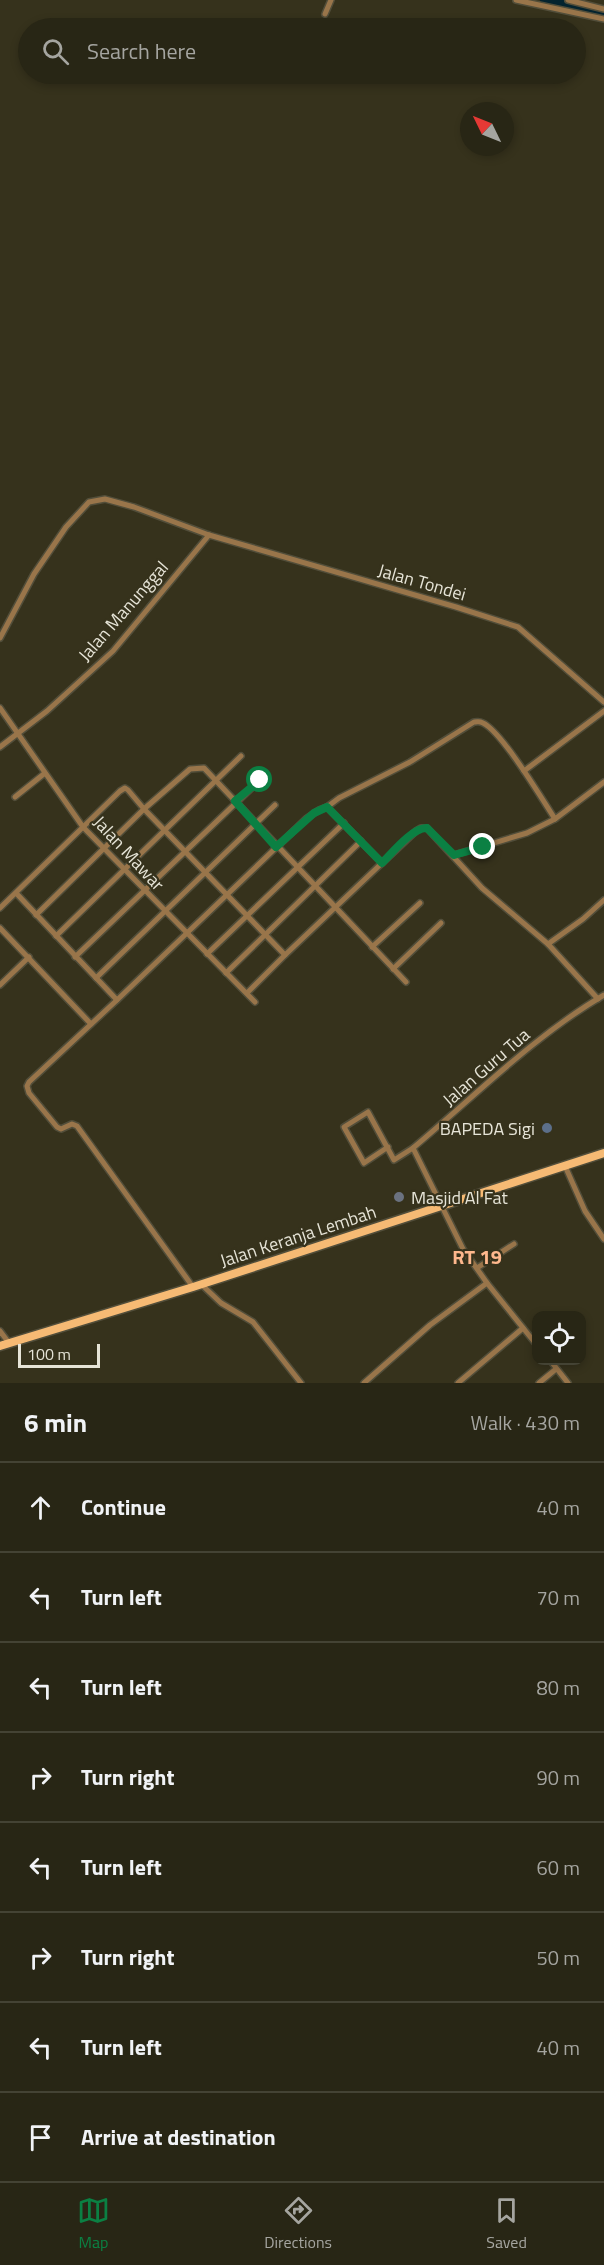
<!DOCTYPE html>
<html lang="en">
<head>
<meta charset="utf-8">
<style>
	body { margin:0; font-family:"Titillium Web",sans-serif; background:#302e1e; color:#f1f3f6 }
	.controls { position:absolute; right:18px; bottom:18px; display:grid; overflow:hidden; border-radius:12px; box-shadow:0 3px 9px #0003 }
	.controls button { width:54px; height:54px; display:grid; place-items:center; padding:0; border:0; border-bottom:2px solid #444334; background:#282615; color:#f1f3f6; font:30px sans-serif }
	.compass { position:absolute; left:460px; top:102px; width:54px; height:54px; border-radius:50%; background:#282615; box-shadow:0 3px 9px #0003; rotate:313deg }
	.scale { position:absolute; left:18px; bottom:15px; width:82px; box-sizing:border-box; padding-left:6px; border:3px solid #e6e4d7; border-top:0; font-size:16px; line-height:21px; white-space:nowrap; color:#e6e4d7; -webkit-text-stroke:4px #36321c; paint-order:stroke }
	.stop { position:absolute; width:18px; height:18px; margin:-14px; border:4px solid #0b8043; border-radius:50%; background:#fff }
	.stop.end { background:#0b8043; border-color:#fff; box-shadow:0 2px 6px #0008 }
	.list { margin:0; padding:0; list-style:none }
	h2 { display:flex; justify-content:space-between; align-items:center; height:78px; margin:0; padding:0 24px; font-size:26px }
	h2 small { font-size:20px; font-weight:400; color:#a5a5a0 }
	.list li { display:grid; grid-template-columns:39px 1fr auto; gap:18px; align-items:center; box-sizing:border-box; height:90px; padding:0 24px; border-top:2px solid #444334 }
	.list b { display:block; font-size:22px; white-space:nowrap }
	.list em { font-size:20px; font-style:normal; color:#a5a5a0 }
	.icon { flex:none; width:33px; height:33px; fill:none; stroke:currentColor; stroke-width:2; stroke-linecap:round; stroke-linejoin:round }
	.map { position:relative; flex:none; width:604px; height:1383px; overflow:hidden }
	.search { position:absolute; background:#282615; box-shadow:0 3px 9px #0003; left:18px; right:18px; top:18px; height:66px; display:flex; align-items:center; gap:15px; box-sizing:border-box; padding:0 21px; border-radius:33px; color:#a5a5a0; font-size:22px }
	.sheet { height:798px; background:#282615 }
	nav { display:flex; justify-content:space-around; align-items:center; box-sizing:border-box; height:84px; border-top:2px solid #444334; background:#282615; font-size:16px; color:#a5a5a0 }
	nav a { display:grid; justify-items:center; gap:3px }
	nav .on { color:#0b8043 }
	.map>svg:first-child { display:block }
	.lines { fill:none; stroke-linecap:round; stroke-linejoin:round }
	.river { stroke:#04232e; stroke-width:10 }
	.street-casing { stroke:#524e3a; stroke-width:8 }
	.primary-casing { stroke:#524e3a; stroke-width:11 }
	.street { stroke:#99754a; stroke-width:5 }
	.primary { stroke:#f6ba74; stroke-width:8 }
	.route { stroke:#0b8043; stroke-width:8 }
	.service-dot { fill:#5c6f8a; stroke:#36321c; stroke-width:2 }
	.worship-dot { fill:#6b7280; stroke:#36321c; stroke-width:2 }
	.labels { text-anchor:middle; dominant-baseline:central; stroke-width:4.5; stroke-linejoin:round; paint-order:stroke }
	.street-label { font-size:18px; fill:#e6e4d7; stroke:#36321c }
	.poi-label { font-size:18px; fill:#e6e4d7; stroke:#36321c; text-anchor:end }
	.neighbourhood-label { font-size:20px; font-weight:bold; fill:#feb88d; stroke:#36321c }
</style>
</head>
<body>
<div class="map">
<svg width="604" height="1383" viewBox="0 0 604 1383">
	<rect width="100%" height="100%" fill="#36321c"/>
	<g class="lines">
		<polyline class="river" points="545,0 604,14"/>
		<g class="street-casing">
			<g id="street">
				<polyline points="516,0 604,19"/>
				<polyline points="568,0 604,9"/>
				<polyline points="325,14 331,0"/>
				<polyline points="0,638 34,574 66,527 89,502 105,499 134,507 209,535 456,607 518,627 604,702"/>
				<polyline points="0,708 83,827 255,1002"/>
				<polyline points="0,747 47,711 113,651 209,535"/>
				<polyline points="524,771 604,711"/>
				<polyline points="15,797 45,773"/>
				<polyline points="454,855 527,833 555,819"/>
				<polyline points="382,863 416,831 421,828 427,828 482,888 548,944 598,999"/>
				<polyline points="16,893 117,1000"/>
				<polyline points="0,908 120,791 125,788 128,790 144,809 190,769 204,768 406,982"/>
				<polyline points="36,915 144,809 285,955 382,863 327,807"/>
				<polyline points="0,928 91,1024"/>
				<polyline points="56,936 241,756"/>
				<polyline points="548,944 583,919 604,900"/>
				<polyline points="372,947 420,903"/>
				<polyline points="207,954 344,823"/>
				<polyline points="75,957 260,780"/>
				<polyline points="393,969 441,923"/>
				<polyline points="226,973 361,841"/>
				<polyline points="96,978 275,805"/>
				<polyline points="0,985 29,957"/>
				<polyline points="247,993 285,955"/>
				<polyline points="388,1147 364,1163 344,1127 368,1112 394,1160 413,1148"/>
				<polyline points="565,1166 585,1211 604,1239"/>
				<polyline points="477,1268 514,1244"/>
				<polyline points="201,1284 221,1303 253,1322 301,1383"/>
				<path d="M193,1287L77,1126L72,1124L61,1129L57,1127L29,1093L27,1086L29,1082L117,1000L307,818L319,810L327,807L339,798L410,762L474,722C479,722 479,721 483,723C502,732 542,799 555,819L604,782"/>
				<polyline points="0,1331 9,1343"/>
				<path d="M536,1344L487,1283L463,1249L413,1148C475,1096 534,1036 604,995"/>
				<polyline points="550,1360 568,1383"/>
				<polyline points="364,1383 430,1325 487,1283"/>
				<polyline points="458,1383 523,1328"/>
				<polyline points="539,1383 556,1369"/>
			</g>
		</g>
		<g class="primary-casing">
			<polyline id="primary" points="0,1346 193,1287 604,1153"/>
		</g>
		<use href="#street" class="street"/>
		<use href="#primary" class="primary"/>
	</g>
	<g class="lines">
		<path class="route" d="M260,780L235,801L276,847L314,813L327,807L382,863C392,853 413,827 427,828L454,855L483,847"/>
	</g>
	<circle class="service-dot" cx="547" cy="1128" r="6"/>
	<circle class="worship-dot" cx="399" cy="1197" r="6"/>
	<g class="labels">
		<g class="street-label">
			<text transform="translate(422 582) rotate(16)">Jalan Tondei</text>
			<text transform="translate(123 611) rotate(-49)">Jalan Manunggal</text>
			<text transform="translate(129 853) rotate(47)">Jalan Mawar</text>
			<text transform="translate(486 1067) rotate(-41)">Jalan Guru Tua</text>
			<text transform="translate(298 1236) rotate(-18)">Jalan Keranja Lembah</text>
		</g>
		<g class="poi-label">
			<text x="535" y="1128">BAPEDA Sigi</text>
			<text x="411" y="1197" text-anchor="start">Masjid Al Fat</text>
		</g>
		<g class="neighbourhood-label">
			<text x="477" y="1256">RT 19</text>
		</g>
	</g>
</svg>
<div class="controls">
<button><svg class="icon" aria-label="locate" viewBox="0 0 24 24"><circle cx="12" cy="12" r="6"/><path d="M12 2v4M12 18v4M2 12h4M18 12h4"/></svg></button>
</div>
<svg class="compass" viewBox="-18 -18 36 36"><path d="M0-13l5 13h-10z" fill="#e53935"/><path d="M0 13l5-13h-10z" fill="#a5a5a0"/></svg>
<div class="scale">100 m</div>
<div class="stop" style="left:260px;top:780px"></div>
<div class="stop end" style="left:483px;top:847px"></div>
<div class="search"><svg class="icon" aria-label="search" viewBox="0 0 24 24"><circle cx="10" cy="10" r="6"/><path d="M15 15l6 6"/></svg>Search here</div>
</div>
<section class="sheet">
<h2>6 min<small>Walk · 430 m</small></h2>
<ul class="list">
<li><svg class="icon" aria-label="ahead" viewBox="0 0 24 24"><path d="M12 20V5M6 11l6-6 6 6"/></svg><div><b>Continue</b></div><em>40 m</em></li>
<li><svg class="icon" aria-label="left" viewBox="0 0 24 24"><path d="M17 20v-9H6M10 6l-5 5 5 5"/></svg><div><b>Turn left</b></div><em>70 m</em></li>
<li><svg class="icon" aria-label="left" viewBox="0 0 24 24"><path d="M17 20v-9H6M10 6l-5 5 5 5"/></svg><div><b>Turn left</b></div><em>80 m</em></li>
<li><svg class="icon" aria-label="right" viewBox="0 0 24 24"><path d="M7 20v-9h11M14 6l5 5-5 5"/></svg><div><b>Turn right</b></div><em>90 m</em></li>
<li><svg class="icon" aria-label="left" viewBox="0 0 24 24"><path d="M17 20v-9H6M10 6l-5 5 5 5"/></svg><div><b>Turn left</b></div><em>60 m</em></li>
<li><svg class="icon" aria-label="right" viewBox="0 0 24 24"><path d="M7 20v-9h11M14 6l5 5-5 5"/></svg><div><b>Turn right</b></div><em>50 m</em></li>
<li><svg class="icon" aria-label="left" viewBox="0 0 24 24"><path d="M17 20v-9H6M10 6l-5 5 5 5"/></svg><div><b>Turn left</b></div><em>40 m</em></li>
<li><svg class="icon" aria-label="arrive" viewBox="0 0 24 24"><path d="M6 21V4h12l-3 4 3 4H6"/></svg><div><b>Arrive at destination</b></div></li>
</ul>
</section>
<nav>
<a class="on"><svg class="icon" aria-label="map" viewBox="0 0 24 24"><path d="M3 6l6-2 6 2 6-2v14l-6 2-6-2-6 2zM9 4v14M15 6v14"/></svg>Map</a>
<a><svg class="icon" aria-label="directions" viewBox="0 0 24 24"><path d="M12 3l9 9-9 9-9-9zM9 14v-3h6M13 9l2 2-2 2"/></svg>Directions</a>
<a><svg class="icon" aria-label="saved" viewBox="0 0 24 24"><path d="M7 4h10v16l-5-4-5 4z"/></svg>Saved</a>
</nav>
</body>
</html>
